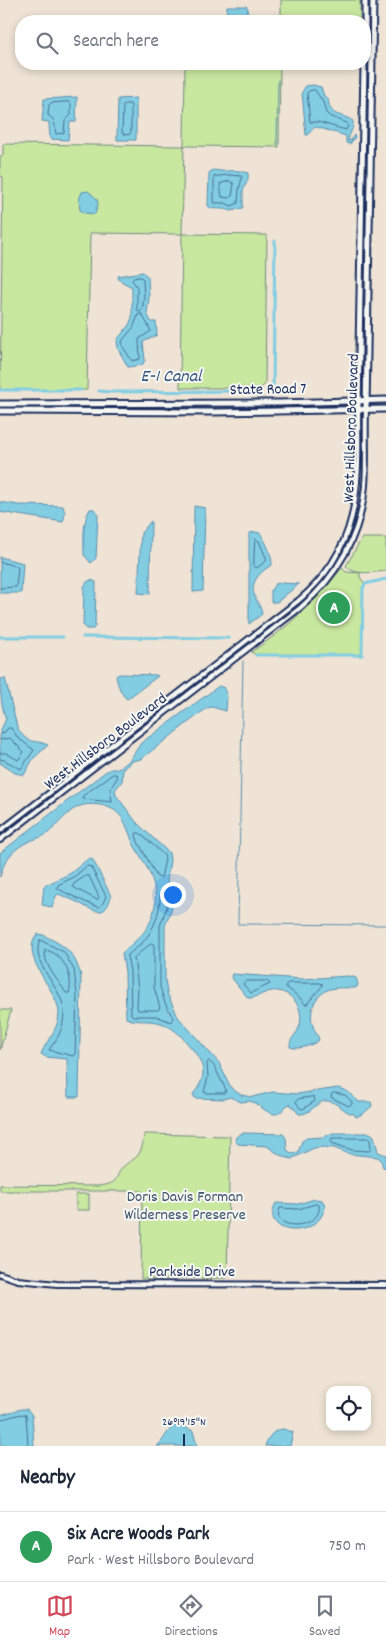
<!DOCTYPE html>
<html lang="en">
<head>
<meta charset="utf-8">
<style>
	body { margin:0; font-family:Dekko,sans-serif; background:#f2f2f3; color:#1f2937 }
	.controls { position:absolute; right:15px; bottom:15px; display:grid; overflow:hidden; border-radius:10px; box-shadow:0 2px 8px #0003 }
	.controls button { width:45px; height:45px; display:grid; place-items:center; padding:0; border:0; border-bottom:1px solid #e0e1e3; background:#fff; color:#1f2937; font:25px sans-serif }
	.you { position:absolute; left:172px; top:894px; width:18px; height:18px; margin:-12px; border:4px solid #fff; border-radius:50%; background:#1a73e8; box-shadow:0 0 0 8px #1a73e833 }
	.badge { display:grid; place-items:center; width:32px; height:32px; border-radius:50%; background:#d1495b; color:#fff; font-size:16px; font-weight:700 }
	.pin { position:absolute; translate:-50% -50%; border:2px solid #fff; box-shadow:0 1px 5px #0006 }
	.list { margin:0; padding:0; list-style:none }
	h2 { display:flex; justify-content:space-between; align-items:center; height:65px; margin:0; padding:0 20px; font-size:21px }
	h2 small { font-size:16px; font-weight:400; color:#747a83 }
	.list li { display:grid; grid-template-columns:32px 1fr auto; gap:15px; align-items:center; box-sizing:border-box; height:70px; padding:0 20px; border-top:1px solid #e0e1e3 }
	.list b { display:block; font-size:19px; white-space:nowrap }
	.list p { margin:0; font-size:16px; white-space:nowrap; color:#747a83 }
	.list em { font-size:16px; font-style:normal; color:#747a83 }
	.icon { flex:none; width:28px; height:28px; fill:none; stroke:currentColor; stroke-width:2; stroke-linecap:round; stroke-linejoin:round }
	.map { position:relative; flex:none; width:386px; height:1446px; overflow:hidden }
	.search { position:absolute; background:#fff; box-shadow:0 2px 8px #0003; left:15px; right:15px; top:15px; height:55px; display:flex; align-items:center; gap:12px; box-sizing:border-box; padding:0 18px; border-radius:20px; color:#747a83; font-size:19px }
	.sheet { height:135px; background:#fff }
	nav { display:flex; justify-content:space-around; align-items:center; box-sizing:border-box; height:70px; border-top:1px solid #e0e1e3; background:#fff; font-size:14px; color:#747a83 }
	nav a { display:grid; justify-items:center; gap:2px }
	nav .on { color:#d1495b }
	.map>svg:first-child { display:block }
	.green { fill:#c8e79f; stroke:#728b7e }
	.water { fill:#83cde3; stroke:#598eae }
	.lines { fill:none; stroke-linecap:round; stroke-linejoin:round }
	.shore { stroke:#456e93; stroke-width:1 }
	.stream { stroke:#598eae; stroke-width:1 }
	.canal { stroke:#83cde3; stroke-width:3 }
	.minor-casing { stroke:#1b2f5e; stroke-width:8 }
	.major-casing { stroke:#1b2f5e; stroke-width:9 }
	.minor { stroke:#f6f6f2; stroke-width:4 }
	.major { stroke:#f6f6f2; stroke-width:5 }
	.ticks { fill:none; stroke:#1b2f5e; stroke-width:2 }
	.labels { text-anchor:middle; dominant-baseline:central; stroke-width:4; stroke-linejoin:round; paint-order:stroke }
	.street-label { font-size:16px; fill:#1b2f5e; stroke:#f6f6f2 }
	.park-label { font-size:16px; fill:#3e546b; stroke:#f6f6f2 }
	.water-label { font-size:18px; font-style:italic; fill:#35567f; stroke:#f6f6f2 }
	.ticks-label { font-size:12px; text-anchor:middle; fill:#1b2f5e; stroke:#f6f6f2; stroke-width:4; stroke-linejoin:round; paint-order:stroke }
</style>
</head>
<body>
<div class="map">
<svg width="386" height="1446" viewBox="0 0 386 1446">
	<rect width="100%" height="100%" fill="#eee3d4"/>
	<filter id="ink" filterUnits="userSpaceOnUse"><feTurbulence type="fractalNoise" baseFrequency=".02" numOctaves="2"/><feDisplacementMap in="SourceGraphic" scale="10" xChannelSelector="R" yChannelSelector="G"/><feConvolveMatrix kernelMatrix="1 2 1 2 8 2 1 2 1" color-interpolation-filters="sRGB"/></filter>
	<g filter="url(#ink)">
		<g class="green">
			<rect x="281" y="0" width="79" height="21"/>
			<polygon points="185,64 280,64 279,147 184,146 182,234 267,235 265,384 261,388 180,388 182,234 90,233 87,390 0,390 3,177 0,176 0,156 3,156 3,144 184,146"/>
			<path d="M362,538H386V571C375,572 354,576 346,566Z"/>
			<path d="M342,568L346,572L360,573V577L365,584L363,588L362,655H256L251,652C286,630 316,600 342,568Z"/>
			<polygon points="0,1010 11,1010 0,1050"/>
			<path d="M144,1134L230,1136L227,1278L141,1279L142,1191H0V1185L98,1186C122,1183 112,1179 124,1166C127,1163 131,1161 134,1159C142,1153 143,1144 144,1134Z"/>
			<rect x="76" y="1194" width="13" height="16"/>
		</g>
		<g class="water">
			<polygon points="227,6 246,6 248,8 247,13 242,21 226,21"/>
			<path d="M313,85L321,87L324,96L328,99C331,119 339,112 353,121C354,129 349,133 348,141L351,140L354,135L355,137L350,144L346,143V136L317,127L313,128L308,135H306L302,92L306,86Z"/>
			<polygon points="77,97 76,122 70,122 68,140 50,139 49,122 42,121 44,99"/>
			<polygon points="136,98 136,140 117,140 118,99"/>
			<path d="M214,170C225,173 235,168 248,173V179L243,191V208L231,211C223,207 214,211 208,206L209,173L211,171Z"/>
			<polygon points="88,191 97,199 98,204 95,214 85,213 80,210 79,200 82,192"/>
			<polygon points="143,272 148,277 149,298 147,313 151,322 156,322 157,335 143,342 145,360 142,365 128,367 118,349 117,340 129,325 132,318 132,287 119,280 118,276"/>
			<polygon points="0,502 18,505 63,506 65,514 63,522 0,512"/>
			<polygon points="194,506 205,508 203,591 193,592"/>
			<path d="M90,509H94L98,514L96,558L91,563L84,555C84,540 82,522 90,509Z"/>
			<polygon points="151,521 150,594 138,593 141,533"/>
			<path d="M255,532L260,533C266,542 272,554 272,565C261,571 250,581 254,595C257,602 261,607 262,614L249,624V533Z"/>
			<polygon points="0,557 23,563 21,593 0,593"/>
			<polygon points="91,580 96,582 95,626 93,629 86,629 83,626 84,587 87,582"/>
			<polygon points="283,583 299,584 277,602 271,602 271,590 275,584"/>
			<path d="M119,674L156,675L158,676L127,699C121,695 117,683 116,676Z"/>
			<path d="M5,678L17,727C29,747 32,738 48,745L33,759L24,775L15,773L0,763V732L6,719C1,705 0,693 1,679Z"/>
			<path d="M219,686L224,688L227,696L226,711L212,707L207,708L141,759L132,761L123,769L122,781L115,790L116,795L137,823L169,853L170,860L167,880L172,907L165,926V979L167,993L178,1017L219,1063L231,1088L241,1095L252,1097L273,1092L297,1094L338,1088L347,1091L359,1102H371L372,1106L364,1113L356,1117L354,1114C345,1114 336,1099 324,1101C314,1104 310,1115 299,1114L290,1104L286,1106C273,1124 266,1107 250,1101L241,1102L230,1097L224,1099L195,1098L193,1094C210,1075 203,1061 188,1044C180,1034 172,1027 161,1023C149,1019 137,1023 126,1018L125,972L122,953C139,937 151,931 155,905C158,882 145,864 134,845C129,834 127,823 119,814C110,805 95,803 83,805C67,809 58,827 45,835C40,838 35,839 30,841C15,847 3,860 0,877V853L105,772L111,769H118L129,761L141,743Z"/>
			<path d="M89,858L93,860L111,896C106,918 95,912 81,904C73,900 66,897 58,894L56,896L52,907L42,905L44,886L71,873Z"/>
			<path d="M38,934L43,935C65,946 74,951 81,976L79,1097H68L67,1059L46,1057L41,1054C47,1039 59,1030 59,1012C58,990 17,955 38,934Z"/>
			<path d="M232,974L302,979L349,976L356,978L358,984L357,987L354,988C347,988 338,987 330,989C315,994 308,1011 313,1026C314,1031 318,1035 319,1040C312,1046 298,1050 290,1047C289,1040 295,1036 298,1030C306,1013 296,994 278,991C266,989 257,999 248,998L231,977Z"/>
			<polygon points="242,1133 283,1134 286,1138 287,1150 293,1154 298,1152 302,1141 307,1138 323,1137 333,1133 370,1133 374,1136 378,1152 386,1155 386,1168 383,1167 381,1160 378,1157 350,1154 334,1148 323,1147 314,1148 291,1159 280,1155 267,1146 238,1144 235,1141 236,1137"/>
			<path d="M315,1199L322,1200L325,1206C320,1241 258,1236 276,1203L298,1204Z"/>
			<polygon points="21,1409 27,1409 32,1415 34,1446 1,1446 0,1415"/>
			<path d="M174,1426H181L193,1431L197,1446H157C165,1440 166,1431 174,1426Z"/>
			<path d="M283,1429L293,1432L290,1446H265C268,1437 273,1430 283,1429Z"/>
		</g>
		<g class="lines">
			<g class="shore">
				<polygon points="315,90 323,102 326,113 331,117 347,123 348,126 346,130 318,122 310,122 307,93 309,91"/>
				<polygon points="69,102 71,104 71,115 65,121 64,133 56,134 54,120 48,115 49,105 51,103"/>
				<polygon points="125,104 130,104 131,106 131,132 129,135 124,134 122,133 123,106"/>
				<polygon points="230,175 241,176 242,178 239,190 238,203 232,206 225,203 214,203 214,177"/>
				<polygon points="230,181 234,184 232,196 229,198 222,197 220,184"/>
				<polygon points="141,277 143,279 144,298 142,310 140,312 137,310 137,287 132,280 134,278"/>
				<polygon points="139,314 142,314 151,331 139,339 140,359 132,361 123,347 122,341 133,328"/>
				<polygon points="255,539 259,541 267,560 257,568 254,566"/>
				<polyline points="0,562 16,566 18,568 16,587 0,588"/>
				<polyline points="0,734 4,733 8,728 11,728 18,738 34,750 21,769 4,760 0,759"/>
				<polyline points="0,740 10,738 24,752 18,760 6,753 0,753"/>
				<polygon points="113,774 116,774 117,778 110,789 112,802 82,799 83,796"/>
				<polygon points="137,833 140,833 164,855 165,859 161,878 157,877 138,842 136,835"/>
				<path d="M87,866L91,867L106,896L103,903L99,907C95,907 61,891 57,888L58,885L74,877Z"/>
				<polygon points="86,876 89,876 99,897 97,900 73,887 74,884"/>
				<path d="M162,894L165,895L167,907L160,926V987L165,1003L173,1018L171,1022L156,1016H133L131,1014L130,971L127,956C132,951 137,948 142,943C154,930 160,913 160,896Z"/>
				<path d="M40,940L64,952L74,970L77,995L75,1054L73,1056L49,1050C51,1046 55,1042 57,1038C62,1030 64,1020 64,1011C63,987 29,964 40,940Z"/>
				<polygon points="152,943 154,945 154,987 160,1008 158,1010 138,1010 137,1007 138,988 134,958"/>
				<path d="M45,950C63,952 74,977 69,993H66C59,981 43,965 45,950Z"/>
				<polygon points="246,981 267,981 270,984 251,993 243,984"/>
				<polygon points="288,983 321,983 323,985 306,1005 300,998 286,987 286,985"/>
				<polygon points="209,1061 214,1066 226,1090 225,1093 206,1093 204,1092 208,1077 207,1063"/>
				<polygon points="334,1093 345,1095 352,1102 352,1104 349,1106 332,1098 331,1095"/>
				<polygon points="314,1097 315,1101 303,1109 300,1108 296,1102 298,1099"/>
				<polygon points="332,1138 368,1138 370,1140 371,1149 369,1151 352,1150 332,1143 331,1141"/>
				<path d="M316,1204L319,1205C323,1230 269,1232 280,1208L298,1209Z"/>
				<path d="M0,1419C9,1419 19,1412 26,1415L28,1446"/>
			</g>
			<g class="stream">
				<polyline points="277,145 278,80"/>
				<polyline points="243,661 238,924 386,925"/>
			</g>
			<g class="canal">
				<polyline points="273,387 275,241"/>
				<polyline points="0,390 81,390"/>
				<polyline points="99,391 112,392 244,391"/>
				<polyline points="0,637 63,637"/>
				<polyline points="83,637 229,638"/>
				<polyline points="256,655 362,655 363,588 365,584 386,579"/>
			</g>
			<g class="minor-casing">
				<g id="minor">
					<path d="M0,831L298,601C362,548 359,485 358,409"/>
					<path d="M0,840L300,608C337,577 361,535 365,486C367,461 365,435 366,409"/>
					<polyline points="0,1274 18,1280 57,1284 386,1285"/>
				</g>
			</g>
			<g class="major-casing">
				<g id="major">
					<polyline points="365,45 365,0"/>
					<polyline points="0,404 279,403 386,400"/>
					<polyline points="358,409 364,64"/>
					<polyline points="366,409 373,0"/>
					<polyline points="0,411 214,412 386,409"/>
				</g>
			</g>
			<use href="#minor" class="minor"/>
			<use href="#major" class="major"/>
		</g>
	</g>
	<path class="ticks" d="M184,1446V1434"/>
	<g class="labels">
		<g class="street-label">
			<text transform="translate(268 390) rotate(-1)">State Road 7</text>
			<text transform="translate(352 428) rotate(-88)">West Hillsboro Boulevard</text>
			<text transform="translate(106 742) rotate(-37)">West Hillsboro Boulevard</text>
			<text x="192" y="1272">Parkside Drive</text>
		</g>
		<g class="park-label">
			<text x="185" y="1197">Doris Davis Forman<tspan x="185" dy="18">Wilderness Preserve</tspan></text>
		</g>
		<g class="water-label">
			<text x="171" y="377">E-1 Canal</text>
		</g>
	</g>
	<g class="ticks-label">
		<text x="184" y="1425">26°19'15"N</text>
	</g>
</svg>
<div class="controls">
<button><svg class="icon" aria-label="locate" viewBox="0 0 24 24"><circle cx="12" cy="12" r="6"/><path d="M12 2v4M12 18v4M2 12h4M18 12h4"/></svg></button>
</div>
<div class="you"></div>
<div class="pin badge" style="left:334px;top:608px;background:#2e9e5b">A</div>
<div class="search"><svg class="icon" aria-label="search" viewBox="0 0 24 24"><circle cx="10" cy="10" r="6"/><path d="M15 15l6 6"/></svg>Search here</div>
</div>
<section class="sheet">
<h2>Nearby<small></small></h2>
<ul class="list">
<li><span class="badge" style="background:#2e9e5b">A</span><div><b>Six Acre Woods Park</b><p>Park · West Hillsboro Boulevard</p></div><em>750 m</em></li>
</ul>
</section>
<nav>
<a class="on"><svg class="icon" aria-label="map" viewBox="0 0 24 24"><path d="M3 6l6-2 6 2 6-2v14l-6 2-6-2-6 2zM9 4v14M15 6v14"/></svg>Map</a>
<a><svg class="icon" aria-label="directions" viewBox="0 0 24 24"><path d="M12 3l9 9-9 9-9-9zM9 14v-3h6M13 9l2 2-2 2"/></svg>Directions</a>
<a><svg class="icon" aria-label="saved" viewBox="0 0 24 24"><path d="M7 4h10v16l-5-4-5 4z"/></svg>Saved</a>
</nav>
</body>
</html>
